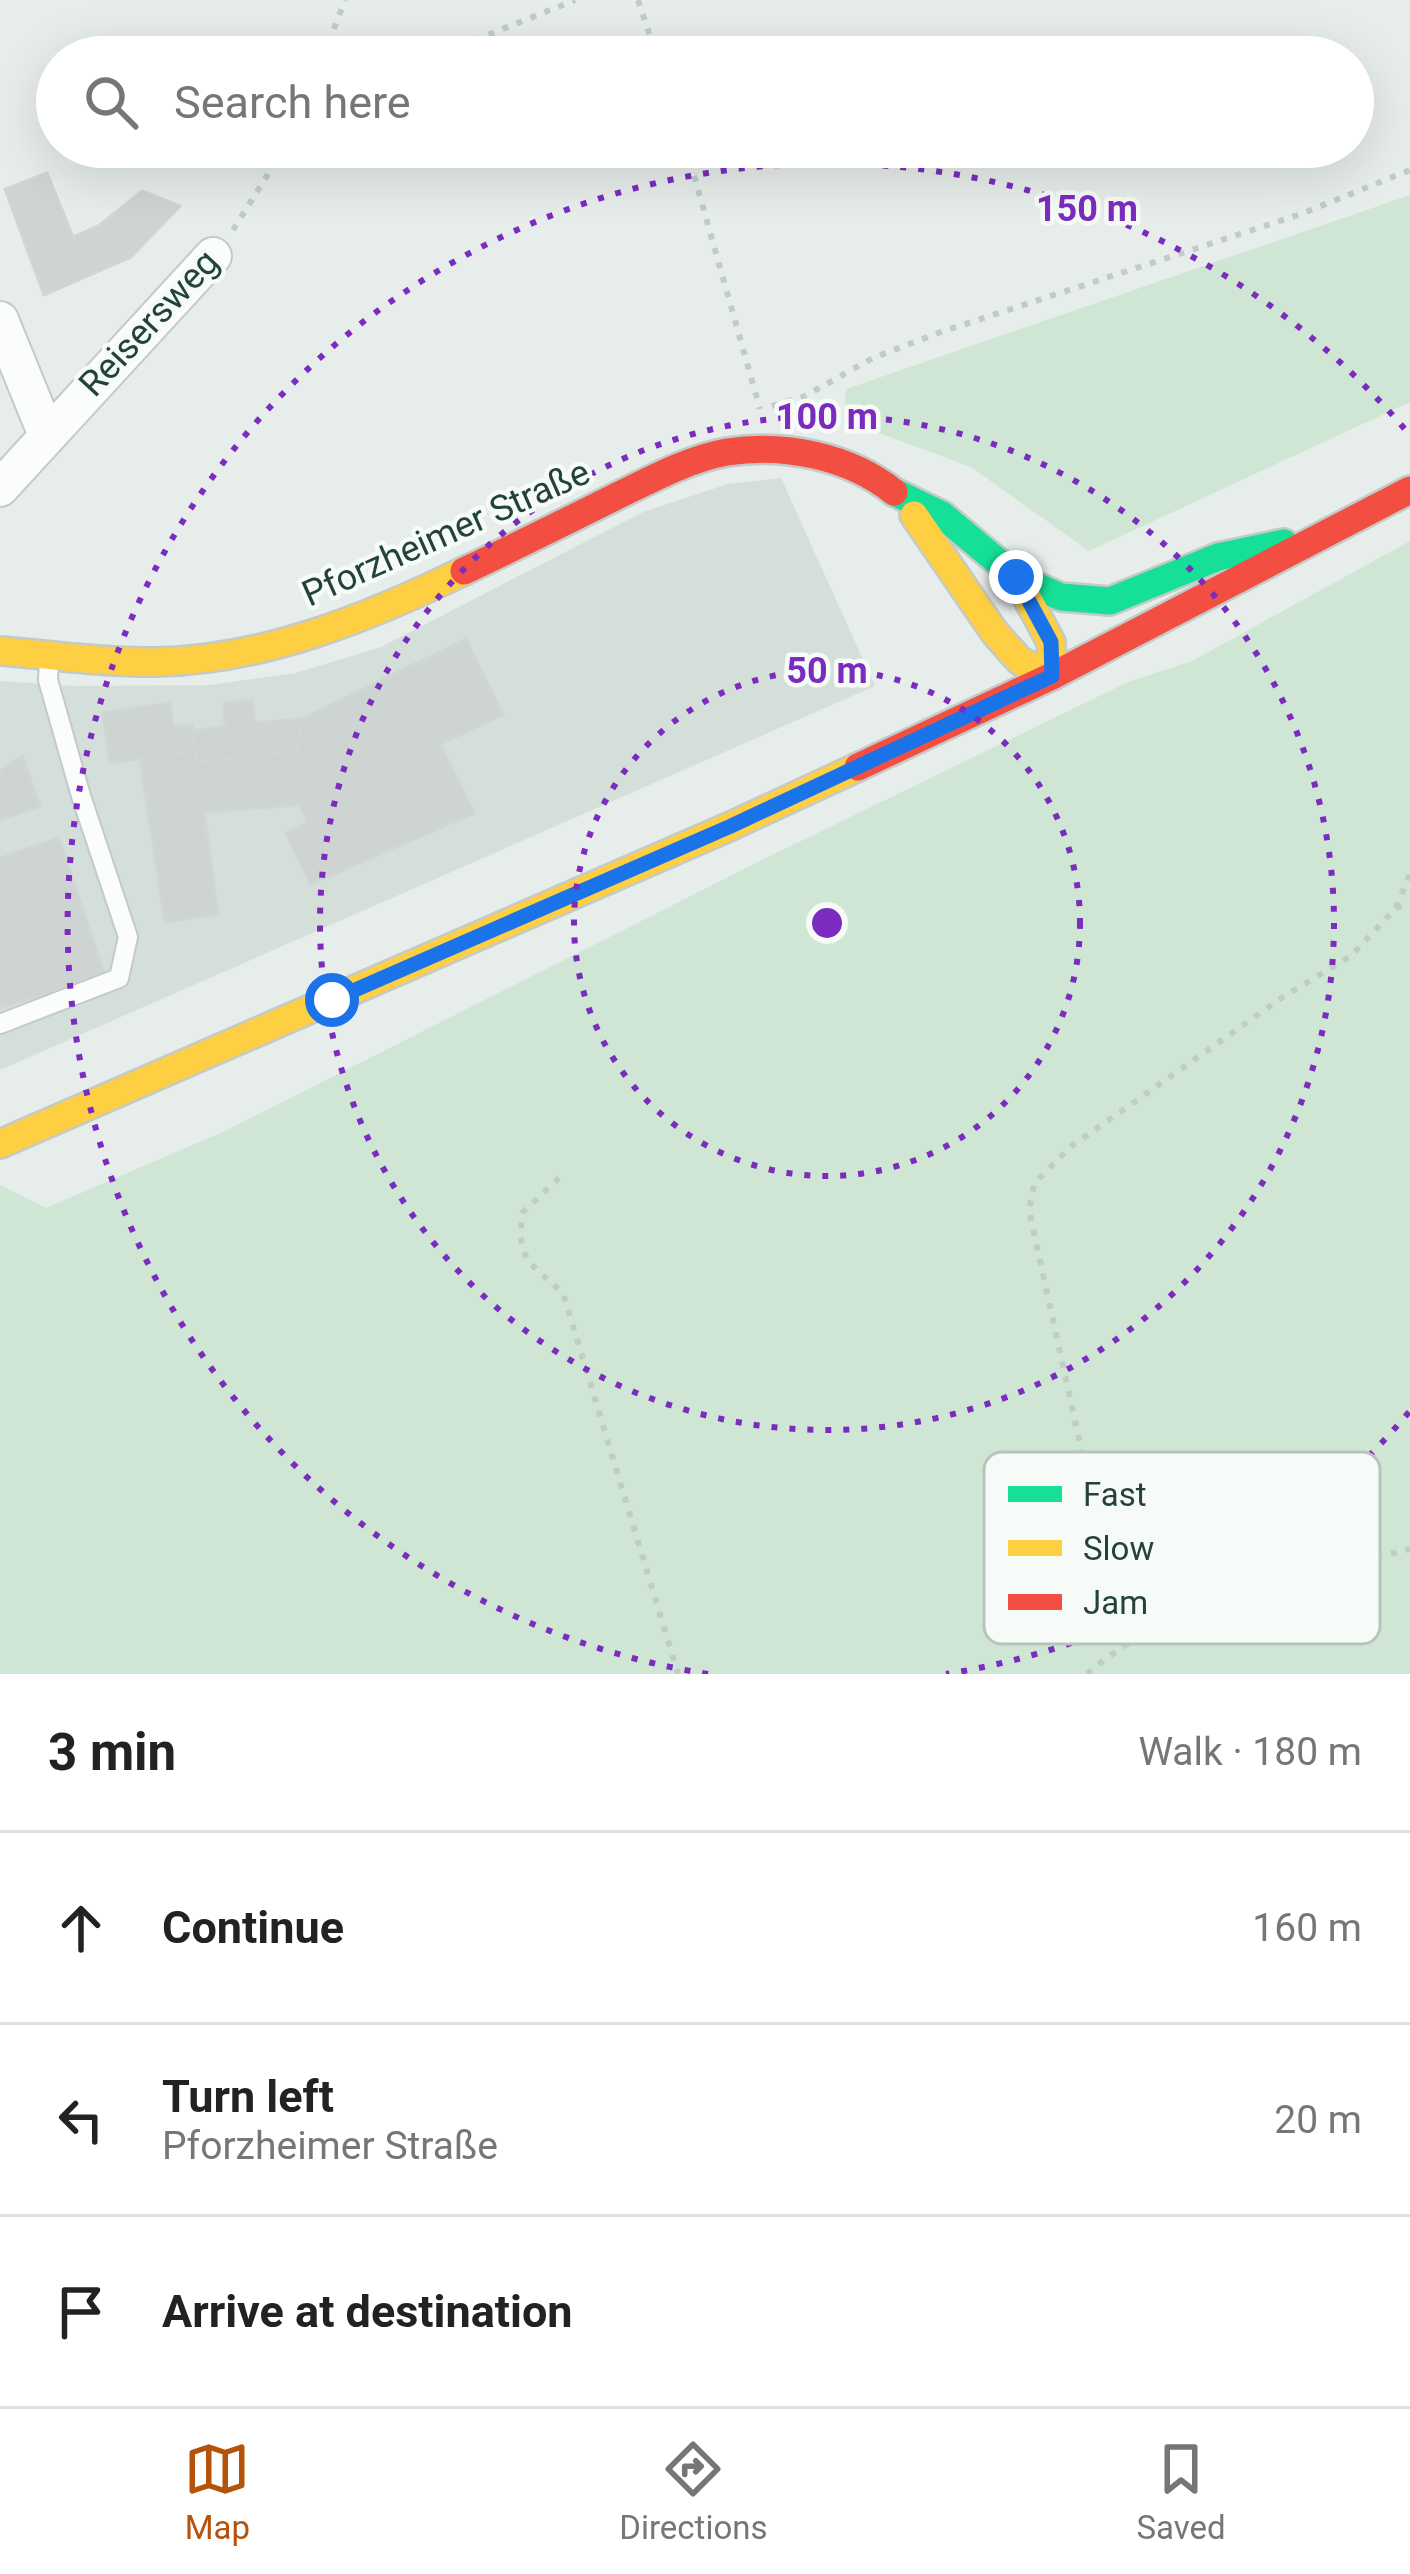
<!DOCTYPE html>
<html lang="en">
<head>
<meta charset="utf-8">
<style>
	body { margin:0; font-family:Roboto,sans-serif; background:#f6f6f6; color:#222 }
	.stop { position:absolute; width:36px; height:36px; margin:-27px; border:9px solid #1a73e8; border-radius:50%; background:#fff }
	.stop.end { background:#1a73e8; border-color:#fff; box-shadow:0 3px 12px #0008 }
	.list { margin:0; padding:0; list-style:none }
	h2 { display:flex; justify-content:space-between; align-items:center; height:156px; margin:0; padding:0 48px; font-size:51px }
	h2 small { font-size:39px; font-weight:400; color:#767676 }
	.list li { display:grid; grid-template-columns:78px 1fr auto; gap:36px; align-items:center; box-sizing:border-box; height:192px; padding:0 48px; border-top:3px solid #e0e0e0 }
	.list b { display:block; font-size:45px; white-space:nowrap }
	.list p { margin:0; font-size:39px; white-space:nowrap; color:#767676 }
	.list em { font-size:39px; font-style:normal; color:#767676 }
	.icon { flex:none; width:66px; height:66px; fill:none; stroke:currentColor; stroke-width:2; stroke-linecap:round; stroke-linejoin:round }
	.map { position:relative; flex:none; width:1410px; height:1674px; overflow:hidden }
	.search { position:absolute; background:#fff; box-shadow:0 12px 48px #0002; left:36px; right:36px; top:36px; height:132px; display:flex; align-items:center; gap:30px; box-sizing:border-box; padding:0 42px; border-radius:66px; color:#767676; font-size:45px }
	.sheet { height:732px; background:#fff }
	nav { display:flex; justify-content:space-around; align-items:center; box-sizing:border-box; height:168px; border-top:3px solid #e0e0e0; background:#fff; font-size:33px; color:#767676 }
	nav a { display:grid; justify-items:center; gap:6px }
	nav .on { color:#b45309 }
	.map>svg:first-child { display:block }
	.built { fill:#d5dfd9 }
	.green { fill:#d0e6d4 }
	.building { fill:#ced4d1; stroke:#d0d6d3; stroke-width:3 }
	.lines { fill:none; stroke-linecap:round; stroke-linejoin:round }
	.lane-casing { stroke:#c4cac7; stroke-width:22 }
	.street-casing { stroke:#c4cac7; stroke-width:40 }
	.fast-casing { stroke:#c3cac7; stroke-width:32 }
	.slow-casing { stroke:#c3cac7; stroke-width:32 }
	.jam-casing { stroke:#c3cac7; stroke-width:32 }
	.path { stroke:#c2ccc7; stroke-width:6; stroke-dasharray:6 9; stroke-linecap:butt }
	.lane { stroke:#fbfcfc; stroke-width:18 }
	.street { stroke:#fbfcfc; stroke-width:36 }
	.fast { stroke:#16e098; stroke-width:27 }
	.slow { stroke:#ffcf43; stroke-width:27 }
	.jam { stroke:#f24e42; stroke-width:27 }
	.route { stroke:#1a73e8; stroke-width:15 }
	.ring { fill:none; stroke:#7b2cbf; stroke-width:6; stroke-dasharray:6 12 }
	.labels { text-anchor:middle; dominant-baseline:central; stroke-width:9; stroke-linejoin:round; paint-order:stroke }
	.street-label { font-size:36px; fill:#234336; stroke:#f6fbf8 }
	.key { fill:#f6fbf8; stroke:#b7c4be; stroke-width:3 }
	.key-label { font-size:33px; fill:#234336 }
	.centre { fill:#7b2cbf; stroke:#f6fbf8; stroke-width:6 }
	.ring-label { font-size:36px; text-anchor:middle; font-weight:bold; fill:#7b2cbf; stroke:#f6fbf8; stroke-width:9; stroke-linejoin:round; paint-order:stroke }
</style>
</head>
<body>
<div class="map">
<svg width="1410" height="1674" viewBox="0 0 1410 1674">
	<rect width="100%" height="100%" fill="#e7edea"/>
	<polygon class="built" points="781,478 875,686 0,1070 0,681 75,686 210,685 296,673 381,647 643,512 728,484"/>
	<g class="green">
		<polygon points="1410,195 1410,402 1089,551 971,467 844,420 846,389"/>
		<polygon points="1410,541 1410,1674 0,1674 0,1185 46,1208 225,1131 770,856 1128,682 1192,661"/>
	</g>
	<g class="building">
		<polygon points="47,173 73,237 100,225 142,191 180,206 131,257 44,295 5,189"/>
		<polygon points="466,639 503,715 440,744 474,813 311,884 286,833 308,823 300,805 204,812 218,914 165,922 140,759 195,751 197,762 297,751 302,719"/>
		<polygon points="252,700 255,723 302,719 297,751 197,762 192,731 225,727 224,703"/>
		<polygon points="170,703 173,727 192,725 195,751 110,763 103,713"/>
		<polygon points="22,756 40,806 0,820 0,771"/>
		<polygon points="59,838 104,974 0,1008 0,858"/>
	</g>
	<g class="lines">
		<g class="lane-casing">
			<polyline id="lane" points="0,1024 119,978 128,937 81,796 48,680 49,660"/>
		</g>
		<g class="street-casing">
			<g id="street">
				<polyline points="0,320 46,433"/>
				<polyline points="0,488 213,256"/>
			</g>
		</g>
		<g class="fast-casing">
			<polyline id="fast" points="894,492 942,515 1016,577 1061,597 1110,601 1218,557 1284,543"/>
		</g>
		<g class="slow-casing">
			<g id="slow">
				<polyline points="914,515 995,633 1020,661 1052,676 1051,642 1016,577"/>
				<path d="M0,651C52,655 105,663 157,662C264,660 370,617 464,571"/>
				<polyline points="0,1144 731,826 858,767"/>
			</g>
		</g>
		<g class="jam-casing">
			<g id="jam">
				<path d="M464,571C515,547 565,522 615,497C650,480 688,459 727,452C783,443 849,456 894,492"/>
				<polyline points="858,767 1052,676 1410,490"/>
			</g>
		</g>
		<g class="path">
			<polyline points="638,0 657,57"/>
			<polyline points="323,57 345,0"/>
			<polyline points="433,57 575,0"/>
			<polyline points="686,147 760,409"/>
			<polyline points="233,230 285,147"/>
			<polyline points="772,406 805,396 873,358 938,333 1301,214 1410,170"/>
			<polyline points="1396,908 1410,903"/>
			<path d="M559,1178L523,1212C515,1259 530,1263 563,1293L678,1674"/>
			<polyline points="1124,1646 1029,1210 1034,1184 1069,1148 1283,997 1351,956 1396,908 1410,874"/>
			<path d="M1087,1674C1177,1596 1299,1578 1410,1549"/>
		</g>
		<use href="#lane" class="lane"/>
		<use href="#street" class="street"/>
		<use href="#fast" class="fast"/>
		<use href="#slow" class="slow"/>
		<use href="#jam" class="jam"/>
	</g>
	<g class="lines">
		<polyline class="route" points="332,1000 731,826 1052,676 1051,642 1016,577"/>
	</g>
	<g class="ring">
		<circle cx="827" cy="923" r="253"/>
		<circle cx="827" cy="923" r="507"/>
		<path d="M1409 1412A760 760 0 0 1 946 1674M708 1674A760 760 0 1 1 1409 434"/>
	</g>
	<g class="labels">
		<g class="street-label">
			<text transform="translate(149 323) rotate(-47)">Reisersweg</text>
			<text transform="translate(446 533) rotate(-24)">Pforzheimer Straße</text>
		</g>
	</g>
	<rect x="984" y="1452" width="396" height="192" rx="18" class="key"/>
	<rect x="1008" y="1486" width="54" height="16" fill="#16e098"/>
	<rect x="1008" y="1540" width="54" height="16" fill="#ffcf43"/>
	<rect x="1008" y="1594" width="54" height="16" fill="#f24e42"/>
	<g class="key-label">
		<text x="1083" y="1506">Fast</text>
		<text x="1083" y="1560">Slow</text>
		<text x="1083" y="1614">Jam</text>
	</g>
	<circle cx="827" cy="923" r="18" class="centre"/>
	<g class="ring-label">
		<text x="1087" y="221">150 m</text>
		<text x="827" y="429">100 m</text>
		<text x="827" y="683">50 m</text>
	</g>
</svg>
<div class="stop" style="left:332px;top:1000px"></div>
<div class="stop end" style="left:1016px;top:577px"></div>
<div class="search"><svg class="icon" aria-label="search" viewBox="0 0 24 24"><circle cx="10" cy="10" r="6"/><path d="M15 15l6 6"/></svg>Search here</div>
</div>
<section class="sheet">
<h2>3 min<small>Walk · 180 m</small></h2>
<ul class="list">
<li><svg class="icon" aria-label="ahead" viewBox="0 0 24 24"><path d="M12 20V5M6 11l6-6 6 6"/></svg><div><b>Continue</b></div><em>160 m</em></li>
<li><svg class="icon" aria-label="left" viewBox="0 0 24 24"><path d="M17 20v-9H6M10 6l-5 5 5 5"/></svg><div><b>Turn left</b><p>Pforzheimer Straße</p></div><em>20 m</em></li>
<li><svg class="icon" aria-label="arrive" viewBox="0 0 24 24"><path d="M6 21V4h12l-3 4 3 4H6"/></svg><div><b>Arrive at destination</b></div></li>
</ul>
</section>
<nav>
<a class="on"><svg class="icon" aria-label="map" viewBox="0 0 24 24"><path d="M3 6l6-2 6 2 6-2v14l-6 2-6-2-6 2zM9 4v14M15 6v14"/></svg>Map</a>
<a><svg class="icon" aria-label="directions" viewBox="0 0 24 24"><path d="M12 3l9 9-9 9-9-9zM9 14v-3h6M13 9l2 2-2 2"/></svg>Directions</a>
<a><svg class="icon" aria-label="saved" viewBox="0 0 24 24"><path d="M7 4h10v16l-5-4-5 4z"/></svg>Saved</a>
</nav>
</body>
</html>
